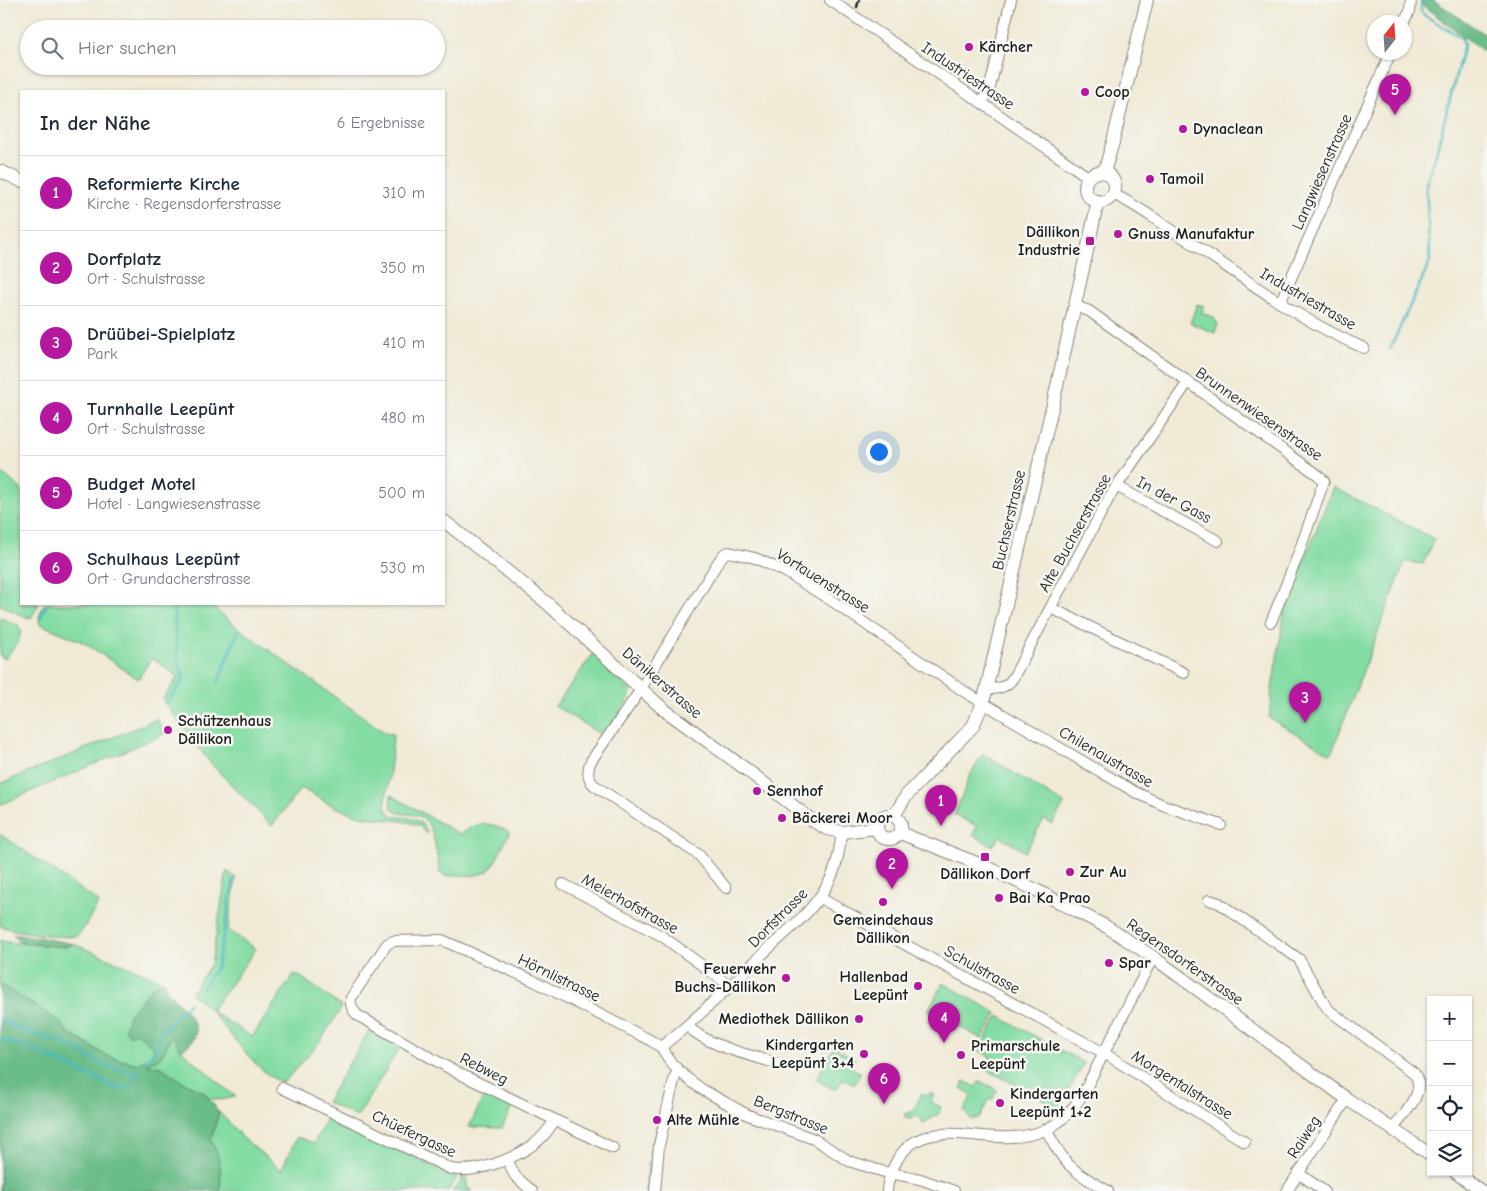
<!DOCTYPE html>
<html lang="de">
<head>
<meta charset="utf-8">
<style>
	body { margin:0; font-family:"Comic Neue",sans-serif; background:#f6f6f7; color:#1f2937 }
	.controls { position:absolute; right:15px; bottom:15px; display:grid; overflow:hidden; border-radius:0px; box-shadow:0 1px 4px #0004 }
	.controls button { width:45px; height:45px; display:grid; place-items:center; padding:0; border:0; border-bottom:1px solid #e0e1e3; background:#fff; color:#1f2937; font:25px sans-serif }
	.compass { position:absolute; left:1367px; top:15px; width:45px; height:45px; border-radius:50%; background:#fff; box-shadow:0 1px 4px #0004; rotate:17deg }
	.you { position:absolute; left:878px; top:451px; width:18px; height:18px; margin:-12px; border:4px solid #fff; border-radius:50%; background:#1a73e8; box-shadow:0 0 0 8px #1a73e833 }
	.badge { display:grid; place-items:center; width:32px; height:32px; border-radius:50%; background:#b5179e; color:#fff; font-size:16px; font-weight:700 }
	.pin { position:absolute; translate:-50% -41px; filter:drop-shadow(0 1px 2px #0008) }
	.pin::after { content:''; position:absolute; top:26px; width:18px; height:15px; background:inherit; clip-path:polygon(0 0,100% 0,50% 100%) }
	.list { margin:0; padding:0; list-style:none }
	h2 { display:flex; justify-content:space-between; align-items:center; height:65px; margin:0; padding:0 20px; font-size:21px }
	h2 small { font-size:16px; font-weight:400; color:#747a83 }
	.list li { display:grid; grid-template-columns:32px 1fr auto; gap:15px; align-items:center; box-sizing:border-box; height:75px; padding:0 20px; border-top:1px solid #e0e1e3 }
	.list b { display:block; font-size:19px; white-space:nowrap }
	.list p { margin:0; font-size:16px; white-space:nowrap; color:#747a83 }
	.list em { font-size:16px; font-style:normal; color:#747a83 }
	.icon { flex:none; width:28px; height:28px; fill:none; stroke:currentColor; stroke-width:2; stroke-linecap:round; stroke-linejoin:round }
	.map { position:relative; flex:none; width:1487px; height:1191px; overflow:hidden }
	.search { position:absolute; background:#fff; box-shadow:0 1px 4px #0004; left:20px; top:20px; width:425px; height:55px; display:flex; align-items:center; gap:12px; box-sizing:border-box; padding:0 18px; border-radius:28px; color:#747a83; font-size:19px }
	.panel { position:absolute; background:#fff; box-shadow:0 1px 4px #0004; left:20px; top:90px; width:425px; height:515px; border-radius:0px }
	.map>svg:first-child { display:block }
	.green { fill:#83dca2; stroke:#507c5f }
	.forest { fill:#6abc88; stroke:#436c52 }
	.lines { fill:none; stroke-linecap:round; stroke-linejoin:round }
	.stream { stroke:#4ab9c1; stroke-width:2.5 }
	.minor-casing { stroke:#868379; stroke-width:12 }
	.tertiary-casing { stroke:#868379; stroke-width:14 }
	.minor { stroke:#fff; stroke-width:10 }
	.tertiary { stroke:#fff; stroke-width:12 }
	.rail { stroke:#1c1c1c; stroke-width:2.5 }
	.poi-dot { fill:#b5179e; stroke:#f6f6f2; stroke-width:2 }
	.labels { text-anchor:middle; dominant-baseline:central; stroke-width:5; stroke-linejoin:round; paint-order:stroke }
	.poi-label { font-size:16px; font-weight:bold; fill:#1c1c1c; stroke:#f6f6f2; text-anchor:start }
	.street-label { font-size:16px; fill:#1c1c1c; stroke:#f6f6f2 }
</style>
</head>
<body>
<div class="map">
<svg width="1487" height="1191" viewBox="0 0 1487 1191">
	<rect width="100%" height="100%" fill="#f6f6f2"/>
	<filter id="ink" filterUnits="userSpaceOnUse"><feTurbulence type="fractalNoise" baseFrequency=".02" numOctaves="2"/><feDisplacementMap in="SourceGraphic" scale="10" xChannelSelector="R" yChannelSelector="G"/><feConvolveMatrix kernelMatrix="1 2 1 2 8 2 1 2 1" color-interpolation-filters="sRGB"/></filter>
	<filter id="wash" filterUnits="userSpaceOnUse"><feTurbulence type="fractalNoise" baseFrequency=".0096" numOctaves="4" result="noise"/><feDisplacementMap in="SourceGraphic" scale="20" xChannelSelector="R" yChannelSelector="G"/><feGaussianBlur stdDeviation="1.12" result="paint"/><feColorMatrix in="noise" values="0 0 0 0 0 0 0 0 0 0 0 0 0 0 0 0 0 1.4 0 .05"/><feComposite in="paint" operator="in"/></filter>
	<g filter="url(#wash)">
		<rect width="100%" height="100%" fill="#f0ead6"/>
		<g class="green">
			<polygon points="1197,304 1204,306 1202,313 1213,317 1218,324 1215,333 1190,323"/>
			<polygon points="0,471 21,489 21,604 39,604 31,618 26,617 0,605"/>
			<polygon points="1333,487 1434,539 1423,564 1405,562 1331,754 1269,718 1272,689 1285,609"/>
			<path d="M44,604H209L237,627L387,734H393L391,763L385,807L392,816C406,818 424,817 427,834L420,826L408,822L359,816L335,807L301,788L272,826L212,765L164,702L163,699L178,677L152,658L138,679L85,643L40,624C37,616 41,611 44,604Z"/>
			<polygon points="0,617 19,626 21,632 18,642 5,659 0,656"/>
			<polygon points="593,654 631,691 629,699 603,736 555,706"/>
			<polygon points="157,719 164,734 0,805 0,784"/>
			<polygon points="983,754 1064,804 1052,824 1044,819 1025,852 1000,836 993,846 973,835 977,826 955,815 969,777"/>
			<path d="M391,795L461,835C478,819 491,823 510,832L494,864L487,872L477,875L445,876L440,873C437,859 435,826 423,818C410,809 387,822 391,795Z"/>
			<path d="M0,834L99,902C94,910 84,930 78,935C70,941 10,930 0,926Z"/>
			<path d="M227,871L236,878L228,930L256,949L211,1011L252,1037L294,974L301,977L342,1007L319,1043L285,1081L281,1082C260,1076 227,1029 211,1011C206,1004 197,999 191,993L211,964Z"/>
			<path d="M0,940L6,942L64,947L74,944L165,982L153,986L129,1015L130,1035L136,1032L154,1047C153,1057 145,1060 137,1064L109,1057L68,1033L59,1021L0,984Z"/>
			<polygon points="943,983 997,1013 982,1039 928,1010"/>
			<polygon points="998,1016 1084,1063 1059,1108 984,1068 990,1057 979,1050"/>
			<polygon points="370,1029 400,1047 357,1117 326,1102"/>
			<path d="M174,1036L181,1050L236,1097L220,1100L208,1098L204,1092L181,1081L161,1067L145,1064C150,1062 157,1060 160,1057C167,1050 166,1042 174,1036Z"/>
			<polygon points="834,1047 855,1059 850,1067 861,1073 854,1085 844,1079 835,1090 816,1080"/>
			<polygon points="964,1081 976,1087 980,1081 997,1090 992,1100 989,1099 980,1117 972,1120 964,1110 972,1095 961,1088"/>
			<polygon points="486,1092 513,1104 502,1128 469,1127"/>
			<polygon points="922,1093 928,1096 930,1093 934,1095 931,1102 941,1107 938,1115 923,1123 917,1115 913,1118 905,1117 905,1114 913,1111"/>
			<polygon points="219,1112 242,1137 281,1170 297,1137 314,1143 328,1116 451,1175 458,1176 448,1191 220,1191 211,1139"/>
			<polygon points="461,1177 466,1177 468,1188 472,1191 452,1191 462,1181"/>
		</g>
		<g class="forest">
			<polygon points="1422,0 1433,0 1487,36 1487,54 1422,5"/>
			<polygon points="13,933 74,944 64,947 19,942"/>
			<path d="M165,982C166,986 166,990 169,993C183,1010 214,1031 181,1050L173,1037C166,1042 166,1053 159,1058C155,1061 150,1062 146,1064L161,1067L181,1081L204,1092L219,1112L211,1139C220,1158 222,1170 220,1191H0V984L59,1021L68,1033L109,1057L137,1064C145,1060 153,1057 154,1047L136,1032L130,1036L125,1028L129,1015L153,986Z"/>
		</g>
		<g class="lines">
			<g class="stream">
				<polyline points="1390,349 1430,262 1426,184 1435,157 1464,44 1462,38 1424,15 1421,11 1421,0"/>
				<polyline points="41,618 45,607 49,604"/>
				<polyline points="218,682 239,629"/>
				<polyline points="168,701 182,682 183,676 178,661 173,604"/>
				<polyline points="201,989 217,966 227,917 229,898 233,888 233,880"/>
				<polyline points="0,1019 23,1030 65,1044 101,1064 116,1069 139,1072"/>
				<polyline points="0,1039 26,1047 121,1090 129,1086 138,1076"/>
				<polyline points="146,1062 158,1045 161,1035 168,1024 175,1019 190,1002"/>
				<polyline points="650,1154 656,1134"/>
				<polyline points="644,1191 647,1185 649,1162"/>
			</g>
		</g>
	</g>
	<g filter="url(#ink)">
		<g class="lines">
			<g class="minor-casing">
				<g id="minor">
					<polyline points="830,0 982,103 1088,177"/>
					<polyline points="1404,23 1410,11 1411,0"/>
					<polyline points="982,103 990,87 1011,0"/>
					<path d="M1113,194C1135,204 1154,219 1175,232C1237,272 1295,319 1364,348"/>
					<polyline points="1280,303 1391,52"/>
					<polyline points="1075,306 1089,311 1318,475 1324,481 1298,555 1271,622"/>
					<polyline points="1116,486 1218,541"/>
					<polyline points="1051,608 1184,673"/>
					<path d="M986,689C998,689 1006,688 1013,678L1110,496L1188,382"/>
					<polyline points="563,884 662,936 730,986"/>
					<path d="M726,888L699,855L594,785C587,778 587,769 591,761L637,695L718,562L724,554L729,552L755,558L784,571L832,601L968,694L1135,792L1163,805L1221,825"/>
					<polyline points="820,898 1104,1053 1245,1142"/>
					<path d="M1209,900L1219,903L1299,959L1325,1005L1330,1011L1414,1073C1428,1092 1404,1113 1393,1129"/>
					<path d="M688,1026C706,1047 759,1057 785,1066"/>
					<polyline points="661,1047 672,1064 688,1079 703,1090 748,1115 814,1139 849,1161 881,1171 920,1179 954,1191"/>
					<path d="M661,1047C698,1018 732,984 766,951C787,931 812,912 826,887C837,870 839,852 842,832"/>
					<path d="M282,1088L451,1169C477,1174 514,1159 534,1144C543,1138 549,1129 555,1120"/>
					<path d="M1046,1129C1065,1167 1073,1171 1108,1191"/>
					<path d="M613,1148L454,1071L357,1015C352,1009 350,1005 351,998L387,944L393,941L442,940L532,980L648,1039L661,1047"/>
					<polyline points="507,1159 515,1176 532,1191"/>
					<polyline points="1298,1173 1324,1191"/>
					<polyline points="655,1191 659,1145 675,1076 678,1071"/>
					<path d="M887,1191C887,1182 891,1174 894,1166C917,1116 970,1140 1011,1137C1022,1137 1035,1134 1045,1130C1061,1123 1074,1108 1083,1094L1153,957"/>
					<polyline points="1287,1191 1347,1099"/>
				</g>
			</g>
			<g class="tertiary-casing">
				<g id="tertiary">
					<polyline points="0,171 21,181"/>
					<polyline points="1104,172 1113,142 1147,0"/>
					<circle cx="1100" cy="187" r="15"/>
					<polyline points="444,521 547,603 662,708 747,770 810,819 827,829 842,832 876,828"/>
					<circle cx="889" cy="827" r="12"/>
					<polyline points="894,816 906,796 973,726 983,703 1055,395 1098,201"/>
					<polyline points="900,833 982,865 1036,890 1107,927 1153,957 1347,1099 1431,1155"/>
					<polyline points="1455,1172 1481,1191"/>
				</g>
			</g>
			<use href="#minor" class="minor"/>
			<use href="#tertiary" class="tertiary"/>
			<polyline class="rail" points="857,7 859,0"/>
		</g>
	</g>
	<g class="poi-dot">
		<circle cx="969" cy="47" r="5"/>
		<circle cx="1085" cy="92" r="5"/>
		<circle cx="1183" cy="129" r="5"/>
		<circle cx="1150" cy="179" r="5"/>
		<circle cx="1118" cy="234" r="5"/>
		<rect x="1085" y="236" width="10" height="10" rx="2.5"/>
		<circle cx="168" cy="730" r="5"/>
		<circle cx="757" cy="791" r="5"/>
		<circle cx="782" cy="818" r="5"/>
		<rect x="980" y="852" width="10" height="10" rx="2.5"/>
		<circle cx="1070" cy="872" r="5"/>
		<circle cx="999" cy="898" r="5"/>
		<circle cx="883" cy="902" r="5"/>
		<circle cx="1109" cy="963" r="5"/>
		<circle cx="786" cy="978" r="5"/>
		<circle cx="918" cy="986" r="5"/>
		<circle cx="859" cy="1019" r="5"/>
		<circle cx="864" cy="1054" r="5"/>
		<circle cx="961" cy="1055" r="5"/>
		<circle cx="1000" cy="1103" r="5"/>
		<circle cx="657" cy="1120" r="5"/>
	</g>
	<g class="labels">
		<g class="poi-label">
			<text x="979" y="47">Kärcher</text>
			<text x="1095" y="92">Coop</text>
			<text x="1193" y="129">Dynaclean</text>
			<text x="1160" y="179">Tamoil</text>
			<text x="1080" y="232" text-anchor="end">Dällikon<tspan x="1080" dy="18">Industrie</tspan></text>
			<text x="1128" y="234">Gnuss Manufaktur</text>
			<text x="178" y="721">Schützenhaus<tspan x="178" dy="18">Dällikon</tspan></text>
			<text x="767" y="791">Sennhof</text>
			<text x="792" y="818">Bäckerei Moor</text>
			<text x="1080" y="872">Zur Au</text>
			<text x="985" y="874" text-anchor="middle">Dällikon Dorf</text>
			<text x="1009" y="898">Bai Ka Prao</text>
			<text x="883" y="920" text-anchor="middle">Gemeindehaus<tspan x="883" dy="18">Dällikon</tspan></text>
			<text x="1119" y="963">Spar</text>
			<text x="776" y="969" text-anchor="end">Feuerwehr<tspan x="776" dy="18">Buchs-Dällikon</tspan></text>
			<text x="908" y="977" text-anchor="end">Hallenbad<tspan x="908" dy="18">Leepünt</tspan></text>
			<text x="849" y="1019" text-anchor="end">Mediothek Dällikon</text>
			<text x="854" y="1045" text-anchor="end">Kindergarten<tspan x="854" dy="18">Leepünt 3+4</tspan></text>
			<text x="971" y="1046">Primarschule<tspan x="971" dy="18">Leepünt</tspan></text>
			<text x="1010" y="1094">Kindergarten<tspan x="1010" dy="18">Leepünt 1+2</tspan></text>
			<text x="667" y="1120">Alte Mühle</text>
		</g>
		<g class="street-label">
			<text transform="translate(968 76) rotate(34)">Industriestrasse</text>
			<text transform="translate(1322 172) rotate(-66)">Langwiesenstrasse</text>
			<text transform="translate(1308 299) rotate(30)">Industriestrasse</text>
			<text transform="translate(1259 414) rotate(35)">Brunnenwiesenstrasse</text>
			<text transform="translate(1174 500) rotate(28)">In der Gass</text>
			<text transform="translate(1009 520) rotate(-77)">Buchserstrasse</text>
			<text transform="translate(1075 533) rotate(-61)">Alte Buchserstrasse</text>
			<text transform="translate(823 581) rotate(32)">Vortauenstrasse</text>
			<text transform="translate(662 683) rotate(41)">Dänikerstrasse</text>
			<text transform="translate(1106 757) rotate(30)">Chilenaustrasse</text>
			<text transform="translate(630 904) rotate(29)">Meierhofstrasse</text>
			<text transform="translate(778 918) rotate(-45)">Dorfstrasse</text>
			<text transform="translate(1185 962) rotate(35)">Regensdorferstrasse</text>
			<text transform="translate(982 970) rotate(29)">Schulstrasse</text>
			<text transform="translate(559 978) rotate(26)">Hörnlistrasse</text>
			<text transform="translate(484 1069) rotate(27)">Rebweg</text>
			<text transform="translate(1182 1085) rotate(32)">Morgentalstrasse</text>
			<text transform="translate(791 1115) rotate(22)">Bergstrasse</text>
			<text transform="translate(414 1134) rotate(25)">Chüefergasse</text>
			<text transform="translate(1304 1137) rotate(-57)">Raiweg</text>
		</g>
	</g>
</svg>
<div class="controls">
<button>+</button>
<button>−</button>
<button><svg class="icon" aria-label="locate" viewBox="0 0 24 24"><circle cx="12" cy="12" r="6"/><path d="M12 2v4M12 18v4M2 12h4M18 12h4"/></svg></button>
<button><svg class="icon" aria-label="layers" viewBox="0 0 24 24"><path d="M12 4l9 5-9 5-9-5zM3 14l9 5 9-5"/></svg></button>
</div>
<svg class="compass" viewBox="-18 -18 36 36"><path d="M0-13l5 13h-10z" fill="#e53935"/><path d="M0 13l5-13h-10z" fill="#747a83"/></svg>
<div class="you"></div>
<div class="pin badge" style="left:941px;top:826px">1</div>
<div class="pin badge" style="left:892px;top:889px">2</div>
<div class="pin badge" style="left:1305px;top:723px">3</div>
<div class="pin badge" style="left:944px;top:1043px">4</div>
<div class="pin badge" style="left:1395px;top:115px">5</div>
<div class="pin badge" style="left:884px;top:1104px">6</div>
<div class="search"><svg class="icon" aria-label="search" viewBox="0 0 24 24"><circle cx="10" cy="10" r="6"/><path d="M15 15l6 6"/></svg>Hier suchen</div>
<section class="panel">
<h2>In der Nähe<small>6 Ergebnisse</small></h2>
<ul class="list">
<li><span class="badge">1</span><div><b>Reformierte Kirche</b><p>Kirche · Regensdorferstrasse</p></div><em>310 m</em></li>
<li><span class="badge">2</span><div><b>Dorfplatz</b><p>Ort · Schulstrasse</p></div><em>350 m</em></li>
<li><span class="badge">3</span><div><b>Drüübei-Spielplatz</b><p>Park</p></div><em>410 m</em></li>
<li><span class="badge">4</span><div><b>Turnhalle Leepünt</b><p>Ort · Schulstrasse</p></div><em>480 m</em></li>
<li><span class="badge">5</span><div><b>Budget Motel</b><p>Hotel · Langwiesenstrasse</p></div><em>500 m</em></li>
<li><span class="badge">6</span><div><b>Schulhaus Leepünt</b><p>Ort · Grundacherstrasse</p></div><em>530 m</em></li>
</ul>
</section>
</div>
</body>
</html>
